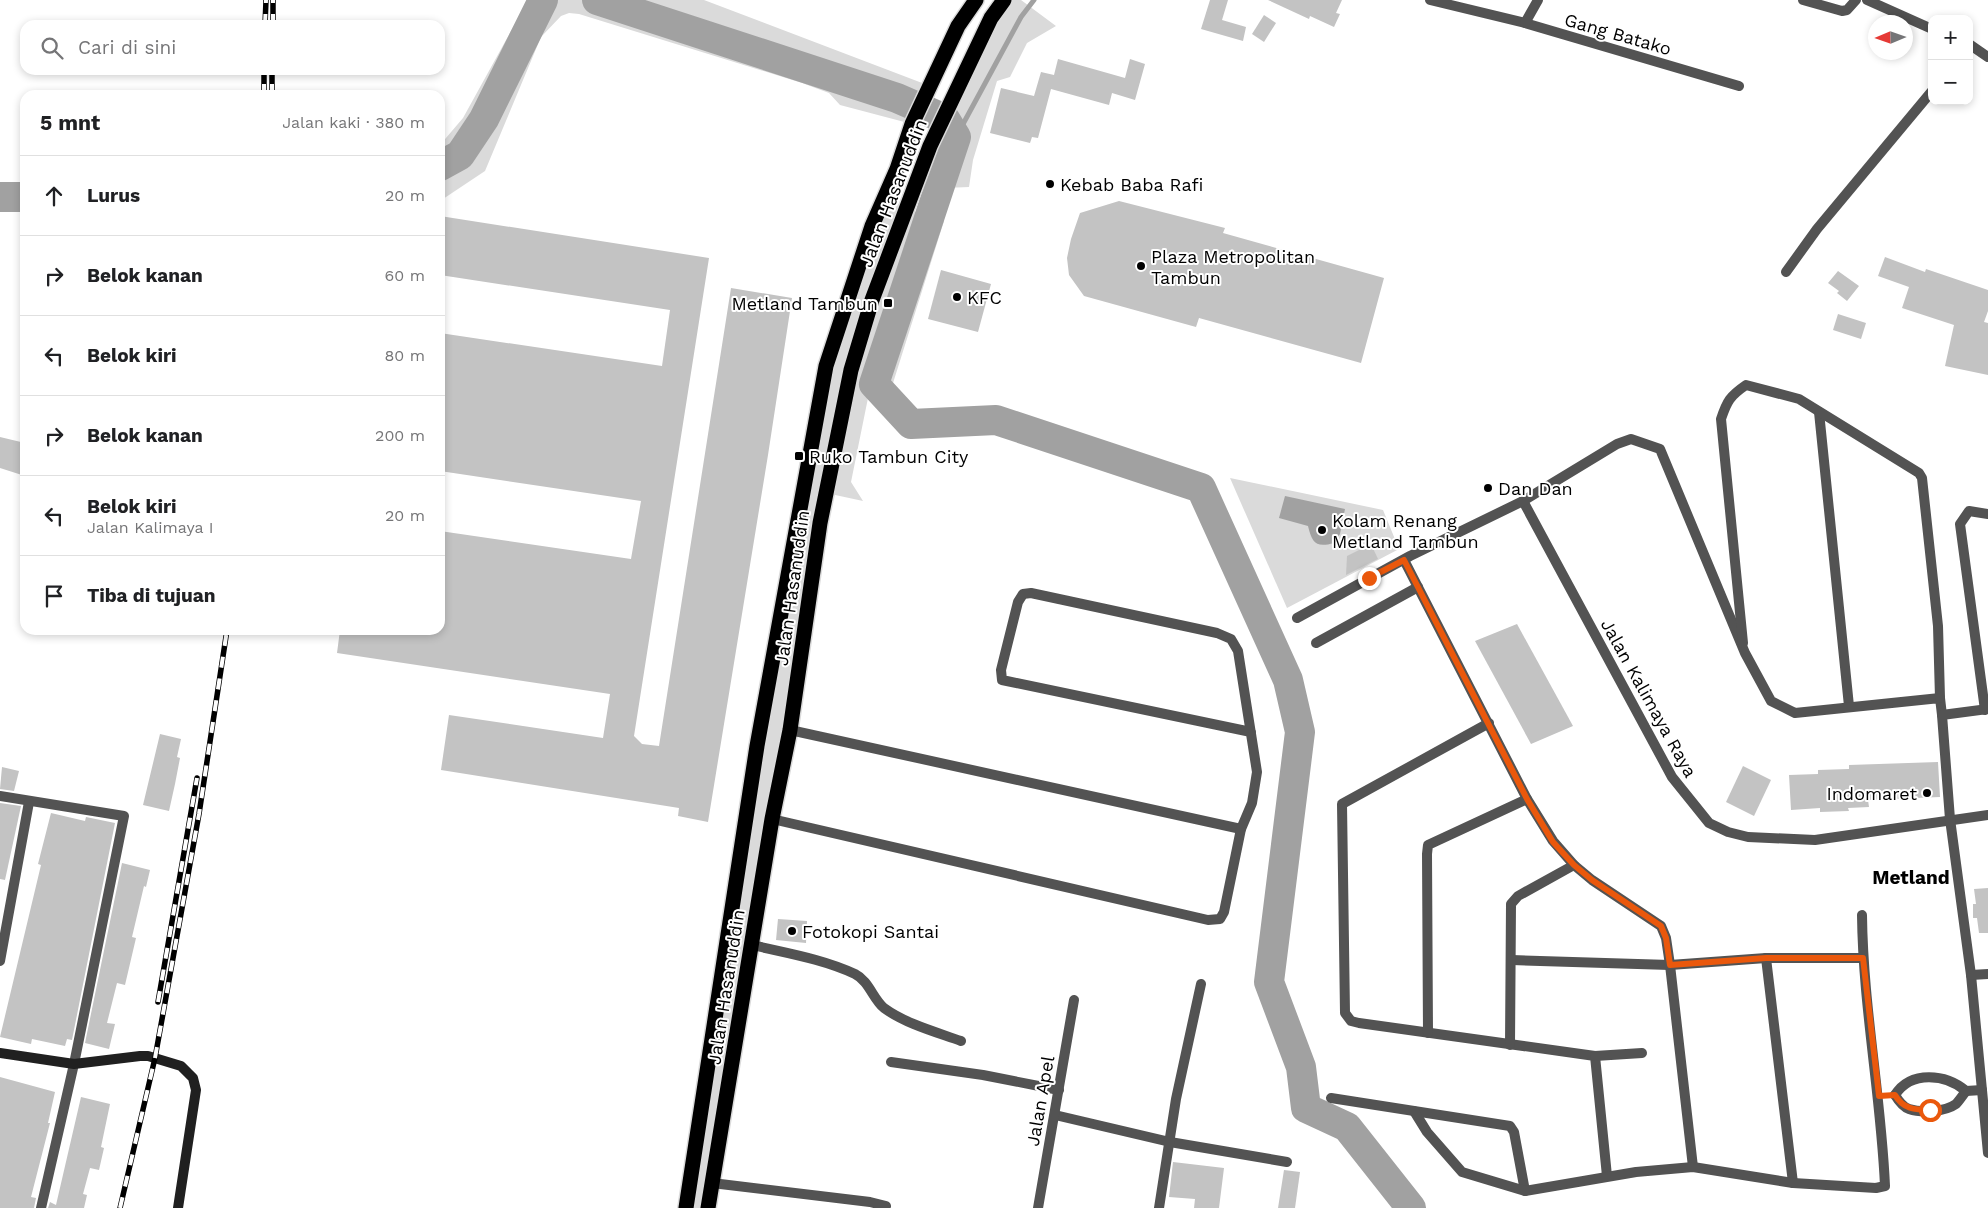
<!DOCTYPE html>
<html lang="id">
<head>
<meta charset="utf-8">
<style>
	body { margin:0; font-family:"Work Sans",sans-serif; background:#f6f6f6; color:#202124 }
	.controls { position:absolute; right:15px; top:15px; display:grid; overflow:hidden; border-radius:10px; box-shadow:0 2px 8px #0003 }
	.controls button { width:45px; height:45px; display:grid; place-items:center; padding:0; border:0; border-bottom:1px solid #e0e0e0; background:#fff; color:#202124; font:25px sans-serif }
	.compass { position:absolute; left:1868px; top:15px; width:45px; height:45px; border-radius:50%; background:#fff; box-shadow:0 2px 8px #0003; rotate:268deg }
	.stop { position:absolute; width:15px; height:15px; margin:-11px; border:4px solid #ea580c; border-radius:50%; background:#fff }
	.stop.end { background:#ea580c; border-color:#fff; box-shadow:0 1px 5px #0008 }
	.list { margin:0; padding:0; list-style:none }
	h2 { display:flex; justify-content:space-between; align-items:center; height:65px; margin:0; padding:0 20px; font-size:21px }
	h2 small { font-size:16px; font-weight:400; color:#757577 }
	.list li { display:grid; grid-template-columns:32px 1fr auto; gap:15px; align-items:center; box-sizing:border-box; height:80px; padding:0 20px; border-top:1px solid #e0e0e0 }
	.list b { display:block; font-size:19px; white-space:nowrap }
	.list p { margin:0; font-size:16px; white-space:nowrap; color:#757577 }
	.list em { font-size:16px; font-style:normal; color:#757577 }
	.icon { flex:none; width:28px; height:28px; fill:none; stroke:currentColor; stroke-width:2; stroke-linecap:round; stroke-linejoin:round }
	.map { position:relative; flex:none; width:1988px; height:1208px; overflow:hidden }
	.search { position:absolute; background:#fff; box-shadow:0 2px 8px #0003; left:20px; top:20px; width:425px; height:55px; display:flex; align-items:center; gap:12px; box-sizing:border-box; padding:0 18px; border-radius:15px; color:#757577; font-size:19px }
	.panel { position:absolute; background:#fff; box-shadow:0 2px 8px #0003; left:20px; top:90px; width:425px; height:545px; border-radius:15px }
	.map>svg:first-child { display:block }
	.green { fill:#dadada }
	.water { fill:#a1a1a1 }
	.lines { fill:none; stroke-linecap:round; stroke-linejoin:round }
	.stream { stroke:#a1a1a1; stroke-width:5 }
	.river { stroke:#a1a1a1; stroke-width:30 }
	.building { fill:#c3c3c3 }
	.highway-casing { stroke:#dbdbdb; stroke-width:18 }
	.street { stroke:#535353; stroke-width:10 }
	.secondary { stroke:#202020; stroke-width:10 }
	.highway { stroke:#000; stroke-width:15 }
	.rail-casing { stroke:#000; stroke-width:5.5 }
	.rail { stroke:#fff; stroke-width:4; stroke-dasharray:11; stroke-linecap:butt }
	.route { stroke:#ea580c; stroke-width:6 }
	.poi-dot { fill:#000; stroke:#fff; stroke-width:2 }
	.labels { text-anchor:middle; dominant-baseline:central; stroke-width:4; stroke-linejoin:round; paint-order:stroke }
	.street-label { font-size:18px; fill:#000; stroke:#fff }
	.poi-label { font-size:18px; fill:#000; stroke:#fff; text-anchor:start }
	.neighbourhood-label { font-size:19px; font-weight:bold; fill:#000; stroke:#fff }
</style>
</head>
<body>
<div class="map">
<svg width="1988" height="1208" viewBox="0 0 1988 1208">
	<rect width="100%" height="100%" fill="#fff"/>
	<g class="green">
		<polygon points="528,0 704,0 930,86 912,124 840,105 829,93 802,83 579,14 569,13 561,16 541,37 485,171 440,201 440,145 463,118"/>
		<polygon points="1005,0 1021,0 1056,26 1027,43 1010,77 997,81 973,160 969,187 945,188 918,177"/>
		<polygon points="885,197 916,212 944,221 888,399 868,398 851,482 863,501 826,493 708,1208 686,1208 826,366"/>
		<polygon points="1230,478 1383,510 1399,549 1287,608"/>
	</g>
	<path class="water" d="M1285,496L1345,509L1340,534L1334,543C1316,548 1312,543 1308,526L1279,518Z"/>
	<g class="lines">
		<polyline class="stream" points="956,137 1021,17 1034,0"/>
		<g class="river">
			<polyline points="597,0 897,98 945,119 956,137 874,384 911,424 996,420 1201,488 1288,680 1300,732 1269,982 1301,1067 1306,1108 1347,1127 1411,1208"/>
			<polyline points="440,166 460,155 484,119 543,0"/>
			<polyline points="0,197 25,197"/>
		</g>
	</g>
	<g class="building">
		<polygon points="1210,0 1228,0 1222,20 1246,27 1243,41 1201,29"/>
		<polygon points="1268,0 1342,0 1336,13 1340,14 1334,27 1310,16 1309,19"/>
		<polygon points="1264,15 1276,23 1264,42 1252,34"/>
		<polygon points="1058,59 1125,78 1130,59 1145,64 1135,100 1112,93 1109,105 1051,89 1038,138 1032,137 1030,143 990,133 1001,88 1034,96 1041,72 1054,75"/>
		<polygon points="1119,201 1225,228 1223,233 1384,278 1361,363 1199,318 1196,327 1084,296 1069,275 1067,258 1071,239 1080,213"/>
		<polygon points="440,216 709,258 634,736 642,744 659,746 731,288 792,298 768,455 708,822 678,816 679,808 441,770 449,715 603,738 610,694 337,653 340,630 440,630 440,531 631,559 641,501 440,471 440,333 662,366 670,310 440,275"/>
		<polygon points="1885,257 1925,272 1926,269 1988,290 1988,311 1984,322 1988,323 1988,375 1945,366 1954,325 1902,308 1909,287 1878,276"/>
		<polygon points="941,270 991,284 978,332 928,319"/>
		<polygon points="1838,271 1859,286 1847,301 1837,293 1839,291 1828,283"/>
		<polygon points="1838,314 1866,323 1861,339 1833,330"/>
		<polygon points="0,437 25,443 25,476 0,468"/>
		<polygon points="1371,544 1378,559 1346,575 1347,556"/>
		<polygon points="1517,624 1573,726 1531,744 1475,641"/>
		<polygon points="160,734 181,739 177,757 180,758 175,784 169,811 143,805"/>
		<polygon points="1938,762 1940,797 1868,800 1869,807 1848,808 1849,811 1820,812 1820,808 1791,810 1789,775 1818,774 1818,770 1849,769 1849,765"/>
		<polygon points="1743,766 1771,780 1754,816 1726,802"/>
		<polygon points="2,767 19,771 14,791 0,789"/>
		<polygon points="0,803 21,806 5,880 0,879"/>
		<polygon points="51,813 85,821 86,817 115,823 72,1040 67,1039 65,1046 32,1039 31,1044 0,1037 41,865 38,864"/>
		<polygon points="122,863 150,870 146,887 144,886 132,937 136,938 125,985 117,983 107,1023 115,1024 109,1049 85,1043"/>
		<polygon points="1988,888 1988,933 1979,933 1977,918 1973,918 1973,904 1976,904 1974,889"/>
		<polygon points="778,919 807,921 806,943 776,940"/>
		<polygon points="0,1077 55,1092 48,1123 50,1123 31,1197 36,1198 34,1208 0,1208"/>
		<polygon points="81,1097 110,1104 101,1147 104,1148 99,1170 90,1168 83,1194 87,1195 84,1208 48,1208 50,1202 56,1205"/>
		<polygon points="1173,1162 1224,1168 1219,1208 1194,1208 1195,1199 1169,1197"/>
		<polygon points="1284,1170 1300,1172 1295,1208 1278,1208"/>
	</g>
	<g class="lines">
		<g class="highway-casing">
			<g id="highway">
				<polyline points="686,1208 757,746 826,366 872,226 897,169 912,124 958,26 976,0"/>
				<polyline points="708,1208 772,819 790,730 820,523 851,370 872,300 930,146 991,18 1004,0"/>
			</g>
		</g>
		<g class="street">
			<polyline points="1430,0 1525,23 1739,86"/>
			<polyline points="1803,0 1842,11 1847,10 1856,0"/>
			<polyline points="1867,0 1932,29"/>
			<polyline points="1525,23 1538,0"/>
			<polyline points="1969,44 1988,57"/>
			<polyline points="1786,272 1817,229 1932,91"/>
			<polyline points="1819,412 1849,706"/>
			<polyline points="1523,501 1672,777 1709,823 1728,832 1748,837 1815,840 1988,815"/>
			<polyline points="1404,560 1527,799 1553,841 1574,865 1592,880 1661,926 1666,938 1670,965 1693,1167"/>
			<polyline points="1297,618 1410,556 1523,501 1617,444 1631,439 1660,449 1745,653 1771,701 1795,713 1940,698 1942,715"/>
			<polyline points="1316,643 1418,587"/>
			<path d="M1743,643L1721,419C1727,401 1730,396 1746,385L1799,399L1919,473L1922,478L1938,626L1940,698"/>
			<polyline points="1988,709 1942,715 1950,819 1971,975 1988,1153"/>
			<polyline points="1985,710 1960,524 1969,511 1988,514"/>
			<polyline points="1489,723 1342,804 1345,1013 1351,1021 1359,1023 1595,1056 1607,1176"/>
			<polyline points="790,730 1241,829"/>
			<polyline points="0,796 124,816 74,1064 41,1208"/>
			<polyline points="772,819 1208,920 1220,919 1224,912 1241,829 1252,803 1257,772 1238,651 1231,639 1217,633 1031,593 1023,594 1018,602 1001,670 1002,680 1251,732"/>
			<path d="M752,945C786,953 823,959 855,974C869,981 873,999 884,1008C906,1024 936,1032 961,1041"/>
			<polyline points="1766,958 1793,1183"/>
			<polyline points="1512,960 1670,965 1766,958 1863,958"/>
			<polyline points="0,961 29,802"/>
			<polyline points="1971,975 1988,974"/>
			<polyline points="1428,1033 1427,854 1428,845 1527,799"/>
			<polyline points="1510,1045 1511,904 1518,896 1574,865"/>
			<polyline points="1595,1056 1642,1053"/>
			<polyline points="891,1062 983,1075 1059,1090"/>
			<path d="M1895,1095C1911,1070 1946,1074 1966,1091L1982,1090"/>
			<path d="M1895,1095C1898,1100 1903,1107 1909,1109C1921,1113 1945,1112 1956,1104C1959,1101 1963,1095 1966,1091"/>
			<polyline points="1331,1098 1510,1126 1514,1132 1525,1191"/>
			<path d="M1414,1111L1427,1132L1462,1172L1525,1191L1636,1172L1693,1167L1793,1183L1876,1188L1885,1186C1881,1095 1863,1006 1862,915"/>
			<polyline points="1055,1115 1170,1142 1287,1162"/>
			<polyline points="712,1183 870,1202 886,1206"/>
			<polyline points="1038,1208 1074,1000"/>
			<polyline points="1159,1208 1176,1099 1201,984"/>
		</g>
		<polyline class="secondary" points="0,1053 74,1064 140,1056 148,1056 181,1066 193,1078 196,1090 178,1208"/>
		<use href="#highway" class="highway"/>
		<g class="rail-casing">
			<g id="rail">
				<polyline points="265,25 266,0"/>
				<polyline points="273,25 273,0"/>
				<polyline points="264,95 264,70"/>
				<polyline points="272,95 272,70"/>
				<polyline points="158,1002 197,778"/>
				<polyline points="120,1208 155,1058 199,814 227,630"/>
			</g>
		</g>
		<use href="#rail" class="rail"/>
	</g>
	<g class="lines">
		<path class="route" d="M1369,578L1404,560L1527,799L1553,842L1574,865L1592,880L1661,926L1666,938L1670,965L1766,958H1863L1879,1096L1895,1095C1903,1109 1915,1110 1930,1110"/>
	</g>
	<g class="poi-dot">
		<circle cx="1050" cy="184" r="5"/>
		<circle cx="1141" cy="266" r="5"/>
		<circle cx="957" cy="297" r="5"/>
		<rect x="883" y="298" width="10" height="10" rx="2.5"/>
		<rect x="794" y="451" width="10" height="10" rx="2.5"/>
		<circle cx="1488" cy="488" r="5"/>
		<circle cx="1322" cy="530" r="5"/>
		<circle cx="1927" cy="793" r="5"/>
		<circle cx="792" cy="931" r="5"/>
	</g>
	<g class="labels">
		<g class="street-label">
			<text transform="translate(1618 34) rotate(16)">Gang Batako</text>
			<text transform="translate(893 193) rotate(-69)">Jalan Hasanuddin</text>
			<text transform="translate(792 588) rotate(-82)">Jalan Hasanuddin</text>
			<text transform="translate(1649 698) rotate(61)">Jalan Kalimaya Raya</text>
			<text transform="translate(726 987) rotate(-81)">Jalan Hasanuddin</text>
			<text transform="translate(1040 1101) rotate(-80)">Jalan Apel</text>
		</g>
		<g class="poi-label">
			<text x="1060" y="184">Kebab Baba Rafi</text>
			<text x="1151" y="256">Plaza Metropolitan<tspan x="1151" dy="21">Tambun</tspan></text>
			<text x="967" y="297">KFC</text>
			<text x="878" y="303" text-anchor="end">Metland Tambun</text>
			<text x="809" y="456">Ruko Tambun City</text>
			<text x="1498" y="488">Dan Dan</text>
			<text x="1332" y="520">Kolam Renang<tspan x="1332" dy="21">Metland Tambun</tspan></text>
			<text x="1917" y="793" text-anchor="end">Indomaret</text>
			<text x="802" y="931">Fotokopi Santai</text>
		</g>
		<g class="neighbourhood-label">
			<text x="1911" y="877">Metland</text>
		</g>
	</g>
</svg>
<div class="controls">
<button>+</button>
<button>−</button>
</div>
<svg class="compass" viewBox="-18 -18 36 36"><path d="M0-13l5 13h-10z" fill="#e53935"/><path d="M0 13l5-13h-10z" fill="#757577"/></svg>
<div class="stop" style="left:1930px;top:1110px"></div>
<div class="stop end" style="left:1369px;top:578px"></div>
<div class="search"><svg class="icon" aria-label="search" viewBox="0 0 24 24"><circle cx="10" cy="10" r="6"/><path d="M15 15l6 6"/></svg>Cari di sini</div>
<section class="panel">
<h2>5 mnt<small>Jalan kaki · 380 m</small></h2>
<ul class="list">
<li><svg class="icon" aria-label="ahead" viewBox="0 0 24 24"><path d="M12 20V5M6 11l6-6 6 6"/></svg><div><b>Lurus</b></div><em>20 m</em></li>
<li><svg class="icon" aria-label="right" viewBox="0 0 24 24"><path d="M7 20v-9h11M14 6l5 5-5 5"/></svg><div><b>Belok kanan</b></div><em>60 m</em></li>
<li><svg class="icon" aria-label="left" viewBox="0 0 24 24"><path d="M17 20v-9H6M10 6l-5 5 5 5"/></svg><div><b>Belok kiri</b></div><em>80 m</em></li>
<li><svg class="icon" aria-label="right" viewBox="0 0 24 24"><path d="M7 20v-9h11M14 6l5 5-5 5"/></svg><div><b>Belok kanan</b></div><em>200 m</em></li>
<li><svg class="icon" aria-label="left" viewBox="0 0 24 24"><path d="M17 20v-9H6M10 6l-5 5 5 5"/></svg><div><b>Belok kiri</b><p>Jalan Kalimaya I</p></div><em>20 m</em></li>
<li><svg class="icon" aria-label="arrive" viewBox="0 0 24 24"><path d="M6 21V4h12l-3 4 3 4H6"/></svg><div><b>Tiba di tujuan</b></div></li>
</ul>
</section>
</div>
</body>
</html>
